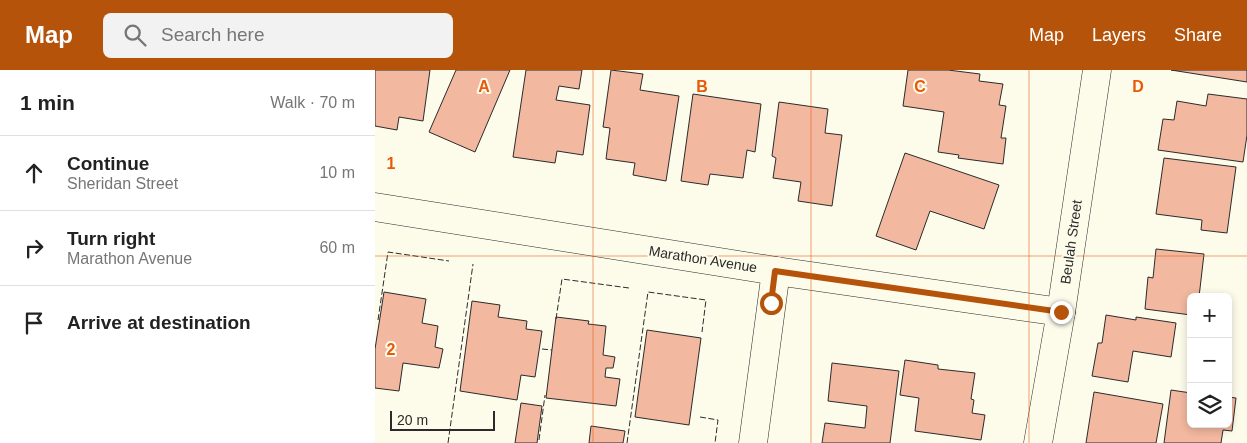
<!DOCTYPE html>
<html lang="en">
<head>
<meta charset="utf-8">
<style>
	body { margin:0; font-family:Arial,sans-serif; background:#f2f2f2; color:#222 }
	.controls { position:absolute; right:15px; bottom:15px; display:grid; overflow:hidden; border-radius:8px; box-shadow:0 2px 8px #0003 }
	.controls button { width:45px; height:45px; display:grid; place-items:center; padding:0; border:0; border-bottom:1px solid #e0e0e0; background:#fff; color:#222; font:25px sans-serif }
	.scale { position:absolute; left:15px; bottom:12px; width:105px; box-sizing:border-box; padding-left:5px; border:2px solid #2b2b2b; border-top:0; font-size:14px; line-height:18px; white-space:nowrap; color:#2b2b2b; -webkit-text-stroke:4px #fdfbea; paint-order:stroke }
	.stop { position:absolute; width:15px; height:15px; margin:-11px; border:4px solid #b45309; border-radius:50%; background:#fff }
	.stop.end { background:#b45309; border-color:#fff; box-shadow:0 1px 5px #0008 }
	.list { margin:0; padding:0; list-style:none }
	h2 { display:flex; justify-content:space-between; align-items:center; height:65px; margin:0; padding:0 20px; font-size:21px }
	h2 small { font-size:16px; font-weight:400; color:#767676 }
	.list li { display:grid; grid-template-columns:32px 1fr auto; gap:15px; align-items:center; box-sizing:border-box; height:75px; padding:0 20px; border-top:1px solid #e0e0e0 }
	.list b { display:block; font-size:19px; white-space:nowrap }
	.list p { margin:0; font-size:16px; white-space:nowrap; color:#767676 }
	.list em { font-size:16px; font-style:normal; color:#767676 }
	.icon { flex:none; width:28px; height:28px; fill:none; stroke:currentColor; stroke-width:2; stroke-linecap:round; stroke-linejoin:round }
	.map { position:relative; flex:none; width:872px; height:373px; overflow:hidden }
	header { display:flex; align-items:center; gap:30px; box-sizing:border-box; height:70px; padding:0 25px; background:#b45309; color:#fff }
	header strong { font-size:24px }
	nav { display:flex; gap:28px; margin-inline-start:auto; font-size:18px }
	.search { width:350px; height:45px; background:#f2f2f2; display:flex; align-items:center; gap:12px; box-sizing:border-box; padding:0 18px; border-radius:8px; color:#767676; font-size:19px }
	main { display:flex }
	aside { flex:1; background:#fff }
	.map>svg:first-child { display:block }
	.building { fill:#f2b8a0; stroke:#2b2b2b }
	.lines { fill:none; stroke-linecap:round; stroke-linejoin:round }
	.minor-casing { stroke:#2b2b2b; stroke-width:29 }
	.minor { stroke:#fdfbea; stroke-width:28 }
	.fence { stroke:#2b2b2b; stroke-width:1; stroke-dasharray:6 2.5; stroke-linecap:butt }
	.route { stroke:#b45309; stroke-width:6 }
	.grid { fill:none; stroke:#e8590c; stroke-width:1; stroke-opacity:0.55 }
	.labels { text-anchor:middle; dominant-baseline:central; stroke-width:4; stroke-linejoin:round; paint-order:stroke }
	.street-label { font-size:14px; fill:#2b2b2b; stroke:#fdfbea }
	.grid-label { font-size:16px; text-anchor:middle; font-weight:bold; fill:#e8590c; stroke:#fdfbea; stroke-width:4; stroke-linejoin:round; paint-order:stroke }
</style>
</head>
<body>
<header>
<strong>Map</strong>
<div class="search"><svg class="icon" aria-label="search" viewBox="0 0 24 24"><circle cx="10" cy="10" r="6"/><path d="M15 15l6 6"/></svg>Search here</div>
<nav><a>Map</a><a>Layers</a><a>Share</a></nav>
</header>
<main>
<aside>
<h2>1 min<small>Walk · 70 m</small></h2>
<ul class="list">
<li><svg class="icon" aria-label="ahead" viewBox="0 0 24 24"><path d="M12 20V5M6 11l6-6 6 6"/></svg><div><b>Continue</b><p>Sheridan Street</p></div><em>10 m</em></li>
<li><svg class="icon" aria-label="right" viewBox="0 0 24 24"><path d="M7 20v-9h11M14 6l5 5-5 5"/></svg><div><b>Turn right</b><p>Marathon Avenue</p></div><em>60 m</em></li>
<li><svg class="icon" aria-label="arrive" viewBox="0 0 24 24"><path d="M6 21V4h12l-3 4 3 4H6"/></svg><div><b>Arrive at destination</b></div></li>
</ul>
</aside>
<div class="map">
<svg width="872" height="373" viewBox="0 0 872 373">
	<rect width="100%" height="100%" fill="#fdfbea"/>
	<g class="building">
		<polygon points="0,0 55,0 48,51 24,47 22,60 0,56"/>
		<polygon points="81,0 135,0 100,82 54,62"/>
		<polygon points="151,0 207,0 204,19 184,16 181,30 215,35 208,85 182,81 180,93 138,87"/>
		<polygon points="236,0 268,4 265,20 304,26 291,111 258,105 260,93 231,89 235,58 228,57"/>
		<polygon points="533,0 573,0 605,4 604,11 628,14 624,35 631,36 626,68 631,68 628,94 583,88 584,85 563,82 569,42 528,36"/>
		<polygon points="796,0 872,0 872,12"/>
		<polygon points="318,24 386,34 380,82 372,80 368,108 335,104 333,115 306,111"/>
		<polygon points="833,24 872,29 872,65 868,92 783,80 788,49 799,50 802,31 831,36"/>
		<polygon points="404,32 453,39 450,63 467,65 457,136 423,131 426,112 398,108 401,88 397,86"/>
		<polygon points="530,83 624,115 609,159 555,141 541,180 501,166"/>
		<polygon points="789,88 861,97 852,163 826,160 827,150 781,144"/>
		<polygon points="781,179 829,184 824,227 816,227 816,245 770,239 773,207 778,208"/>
		<polygon points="9,222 51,229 47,253 63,256 60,277 68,279 64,298 28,293 24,321 0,318 0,279"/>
		<polygon points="97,231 125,235 123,247 152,251 151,259 167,261 160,307 146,305 142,330 85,321"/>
		<polygon points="731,245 761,250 761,247 801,253 796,287 758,281 753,312 717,306 723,273 727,273"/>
		<polygon points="181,247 214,251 213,254 231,256 228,285 240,287 238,298 231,298 230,307 245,309 241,336 171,328"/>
		<polygon points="272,260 326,268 314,355 260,347"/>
		<polygon points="530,290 563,295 563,299 600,303 596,329 599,330 597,343 610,345 606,370 540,361 544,328 525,325"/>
		<polygon points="457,293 524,301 515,373 447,373 450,353 490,358 492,336 453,331"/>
		<polygon points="796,320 816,323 816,354 853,354 853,327 861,328 857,361 848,360 846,373 789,373"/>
		<polygon points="719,322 788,334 781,373 711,373"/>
		<polygon points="146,333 167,336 162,373 140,373"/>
		<polygon points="216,356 250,361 248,373 214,373"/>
	</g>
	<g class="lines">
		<g class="minor-casing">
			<g id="minor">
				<polyline points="0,137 401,201 686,242"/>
				<polyline points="378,373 401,201"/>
				<polyline points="663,373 686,242 722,0"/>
			</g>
		</g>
		<use href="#minor" class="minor"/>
		<g class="fence">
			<polyline points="181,249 187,209 254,218"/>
			<polyline points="3,250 13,182 74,191"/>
			<polyline points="167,279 177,280"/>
			<polyline points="325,347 343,350 340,373"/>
			<polyline points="164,370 170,325"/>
			<polyline points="73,373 98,194"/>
			<polyline points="252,373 273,222 331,230 327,262"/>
		</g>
	</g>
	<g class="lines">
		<polyline class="route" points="396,233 400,201 686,242"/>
	</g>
	<path class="grid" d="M218,0V373M436,0V373M654,0V373M0,186H872"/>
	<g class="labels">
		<g class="street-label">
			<text transform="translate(696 172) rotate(-82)">Beulah Street</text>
			<text transform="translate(328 189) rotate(9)">Marathon Avenue</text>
		</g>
	</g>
	<g class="grid-label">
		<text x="109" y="22">A</text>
		<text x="327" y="22">B</text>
		<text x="545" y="22">C</text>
		<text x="763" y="22">D</text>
		<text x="16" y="99">1</text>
		<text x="16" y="285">2</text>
	</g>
</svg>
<div class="controls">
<button>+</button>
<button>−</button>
<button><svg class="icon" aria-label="layers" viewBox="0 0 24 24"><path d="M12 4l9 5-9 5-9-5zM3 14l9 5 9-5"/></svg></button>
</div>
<div class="scale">20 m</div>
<div class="stop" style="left:396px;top:233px"></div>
<div class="stop end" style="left:686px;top:242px"></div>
</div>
</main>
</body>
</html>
